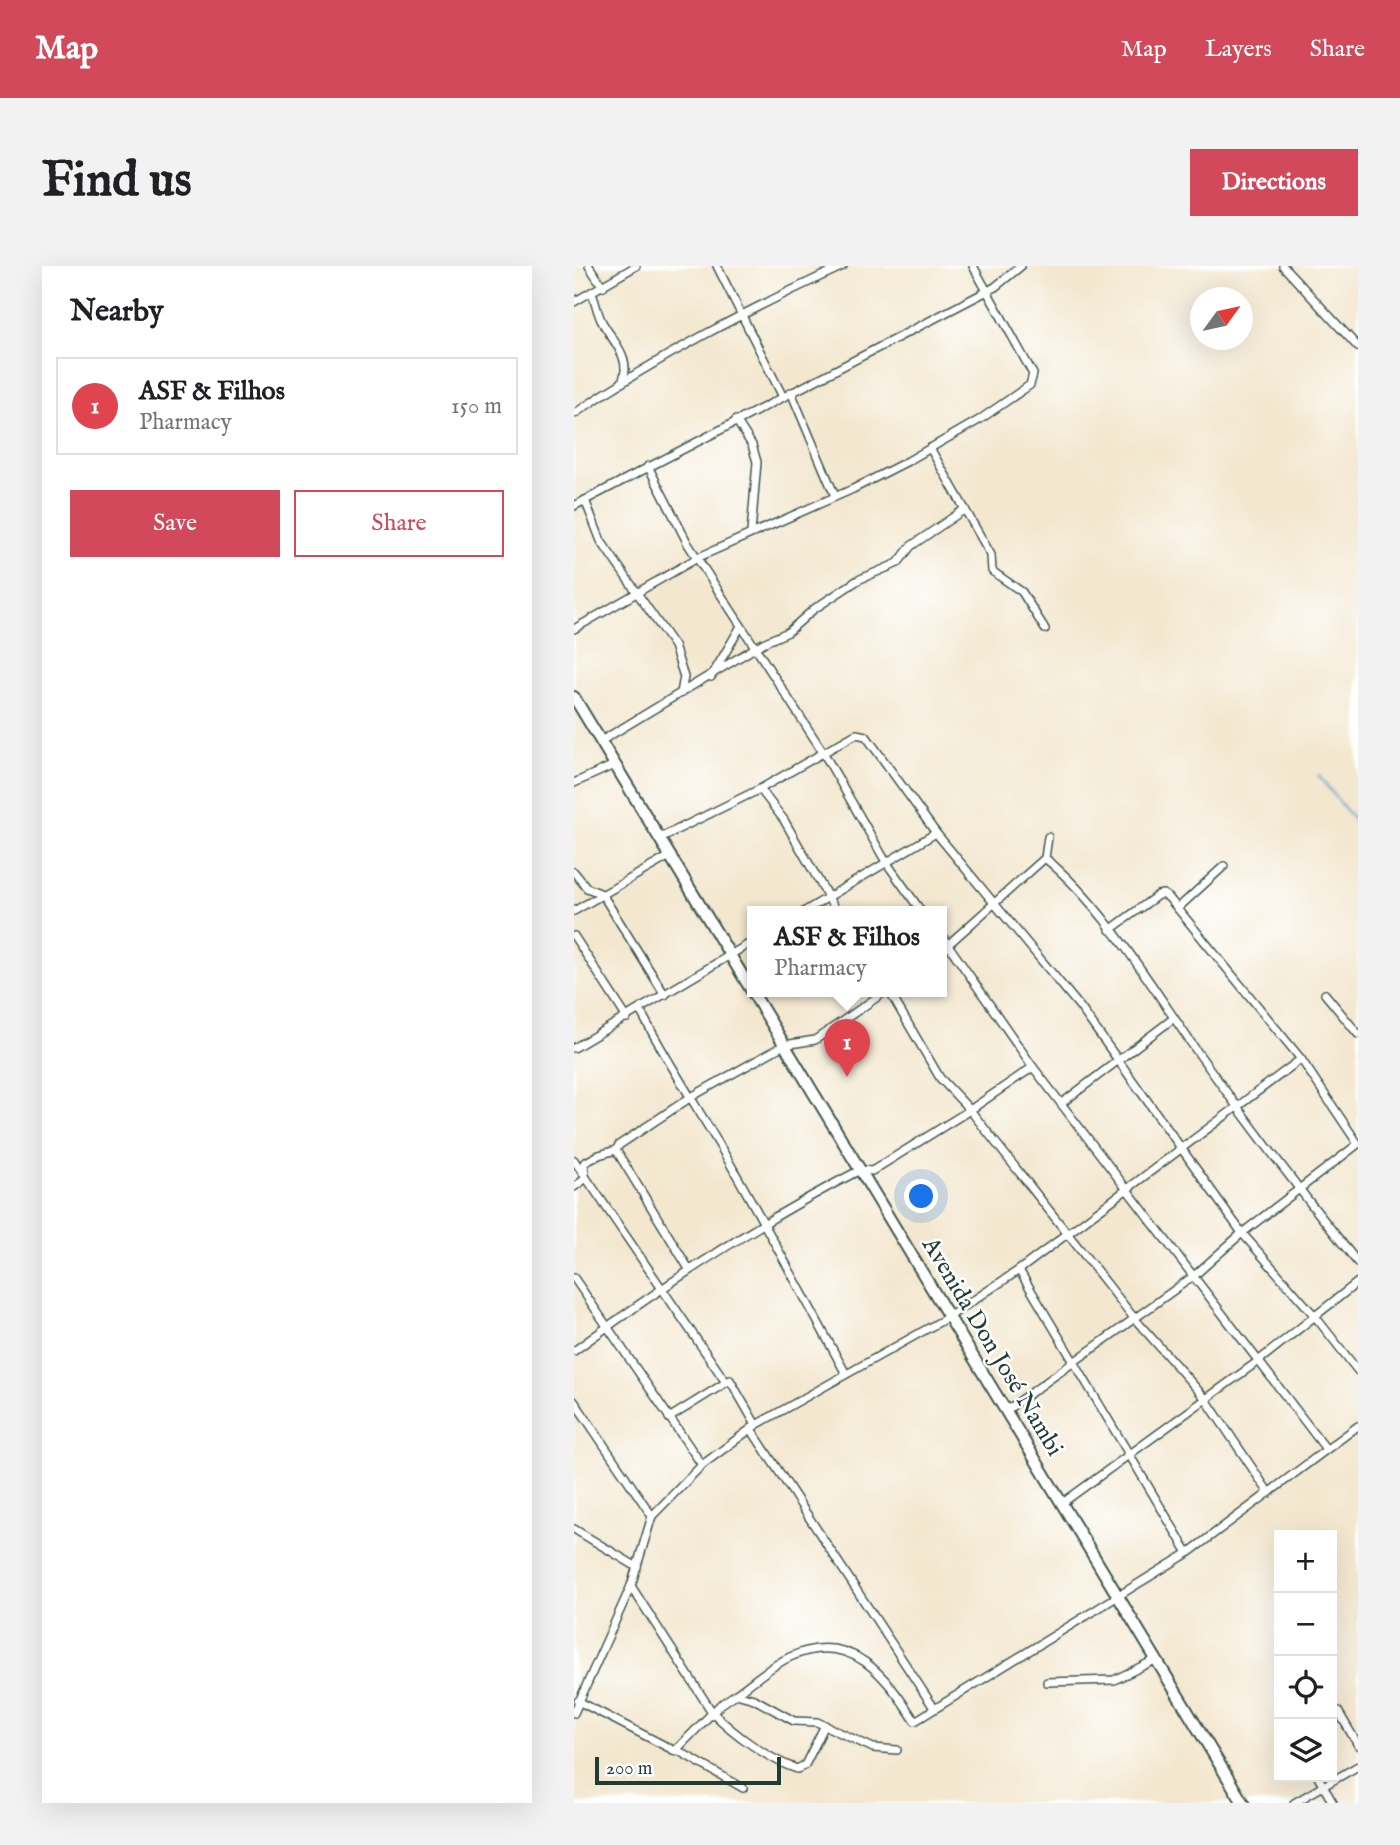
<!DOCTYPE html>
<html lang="en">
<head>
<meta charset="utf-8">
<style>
	body { margin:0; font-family:"IM FELL English",serif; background:#f2f2f2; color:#202124 }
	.controls { position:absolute; right:21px; bottom:21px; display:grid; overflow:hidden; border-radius:0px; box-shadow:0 7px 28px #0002 }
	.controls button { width:63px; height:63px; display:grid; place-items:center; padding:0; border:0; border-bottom:2px solid #e0e0e0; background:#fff; color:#202124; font:35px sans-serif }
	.compass { position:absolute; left:616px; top:21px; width:63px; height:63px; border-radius:50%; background:#fff; box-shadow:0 7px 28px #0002; rotate:57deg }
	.scale { position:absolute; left:21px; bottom:18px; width:186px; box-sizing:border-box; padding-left:7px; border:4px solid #1f3d34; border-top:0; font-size:19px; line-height:24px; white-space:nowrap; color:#1f3d34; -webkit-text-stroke:5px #fff; paint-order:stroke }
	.you { position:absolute; left:348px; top:931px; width:24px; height:24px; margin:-18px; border:5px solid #fff; border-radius:50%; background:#1a73e8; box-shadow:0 0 0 10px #1a73e833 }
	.badge { display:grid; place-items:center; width:46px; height:46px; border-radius:50%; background:#d1495b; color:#fff; font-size:23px; font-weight:700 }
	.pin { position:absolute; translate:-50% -58px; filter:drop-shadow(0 2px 4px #0008) }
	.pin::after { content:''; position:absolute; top:37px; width:24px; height:21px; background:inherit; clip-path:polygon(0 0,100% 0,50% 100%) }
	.popup { position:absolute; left:173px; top:640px; width:200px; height:91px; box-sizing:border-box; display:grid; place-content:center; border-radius:0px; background:#fff; filter:drop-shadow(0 2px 5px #0005); font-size:23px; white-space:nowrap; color:#757577 }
	.popup b { font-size:26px; color:#202124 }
	.popup::after { content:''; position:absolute; left:50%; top:100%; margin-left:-14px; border:14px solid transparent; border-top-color:#fff }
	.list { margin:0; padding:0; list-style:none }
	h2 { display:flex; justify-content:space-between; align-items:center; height:91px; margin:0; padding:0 28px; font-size:30px }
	h2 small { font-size:23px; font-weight:400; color:#757577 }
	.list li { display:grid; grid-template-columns:46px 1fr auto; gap:21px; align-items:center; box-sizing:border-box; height:98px; margin:0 14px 14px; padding:0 14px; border:2px solid #e0e0e0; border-radius:0px }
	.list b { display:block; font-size:26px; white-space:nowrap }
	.list p { margin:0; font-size:23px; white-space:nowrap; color:#757577 }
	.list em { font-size:23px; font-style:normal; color:#757577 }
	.actions { display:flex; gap:14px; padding:21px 28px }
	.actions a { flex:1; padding:16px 0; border:2px solid #d1495b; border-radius:0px; text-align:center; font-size:24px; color:#d1495b }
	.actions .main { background:#d1495b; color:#fff }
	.icon { flex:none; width:38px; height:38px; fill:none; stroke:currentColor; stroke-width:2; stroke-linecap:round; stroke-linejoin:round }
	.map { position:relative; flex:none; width:784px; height:1537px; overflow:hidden; border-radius:0px }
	header { display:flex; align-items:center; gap:42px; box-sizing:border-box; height:98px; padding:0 35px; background:#d1495b; color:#fff }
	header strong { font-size:33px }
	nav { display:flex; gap:38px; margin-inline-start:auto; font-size:24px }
	.intro { display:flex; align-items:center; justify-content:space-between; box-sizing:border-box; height:168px; padding:0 42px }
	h1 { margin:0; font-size:49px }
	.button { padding:18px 32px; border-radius:0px; background:#d1495b; color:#fff; font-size:24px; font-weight:700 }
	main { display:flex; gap:42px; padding:0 42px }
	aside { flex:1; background:#fff; border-radius:0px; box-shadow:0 7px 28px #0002 }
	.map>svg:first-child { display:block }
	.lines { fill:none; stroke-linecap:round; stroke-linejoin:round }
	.stream { stroke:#5ba1d1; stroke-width:2 }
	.street-casing { stroke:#3f564b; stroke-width:10 }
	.secondary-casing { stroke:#3f564b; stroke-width:14 }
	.street { stroke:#fff; stroke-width:7 }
	.secondary { stroke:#fff; stroke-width:10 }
	.labels { text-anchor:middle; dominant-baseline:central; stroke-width:5; stroke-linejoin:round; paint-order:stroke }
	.street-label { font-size:24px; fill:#1f3d34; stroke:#fff }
</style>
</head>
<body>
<header>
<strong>Map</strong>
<nav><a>Map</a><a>Layers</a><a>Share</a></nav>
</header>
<div class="intro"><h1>Find us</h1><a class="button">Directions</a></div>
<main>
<aside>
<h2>Nearby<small></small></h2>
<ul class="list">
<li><span class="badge" style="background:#e0444e">1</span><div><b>ASF &amp; Filhos</b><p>Pharmacy</p></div><em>150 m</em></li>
</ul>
<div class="actions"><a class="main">Save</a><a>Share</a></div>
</aside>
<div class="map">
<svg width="784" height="1537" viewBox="0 0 784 1537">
	<rect width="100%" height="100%" fill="#fff"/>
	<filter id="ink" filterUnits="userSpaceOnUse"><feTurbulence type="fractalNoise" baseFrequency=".0143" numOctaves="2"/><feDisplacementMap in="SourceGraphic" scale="14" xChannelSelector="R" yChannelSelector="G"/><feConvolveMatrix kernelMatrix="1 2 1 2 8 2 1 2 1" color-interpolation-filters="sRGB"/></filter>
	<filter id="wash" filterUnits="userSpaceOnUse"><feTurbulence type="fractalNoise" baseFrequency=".00686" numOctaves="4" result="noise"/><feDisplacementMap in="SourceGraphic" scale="28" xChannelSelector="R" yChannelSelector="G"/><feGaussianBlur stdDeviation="1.57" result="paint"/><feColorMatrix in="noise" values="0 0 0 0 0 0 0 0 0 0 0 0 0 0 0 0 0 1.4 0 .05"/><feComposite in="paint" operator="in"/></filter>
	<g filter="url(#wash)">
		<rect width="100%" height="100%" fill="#f3e7cf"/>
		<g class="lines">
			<polyline class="stream" points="744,509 784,559"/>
		</g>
	</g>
	<g filter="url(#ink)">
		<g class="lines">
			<g class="street-casing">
				<g id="street">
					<polyline points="15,0 29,21"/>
					<polyline points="143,0 209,131"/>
					<polyline points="709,0 784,81"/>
					<path d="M18,26C21,35 23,45 27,54C38,75 59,92 48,116"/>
					<polyline points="0,36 62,0"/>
					<polyline points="217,126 261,230"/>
					<path d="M0,148C84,90 176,43 269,0"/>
					<polyline points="162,154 178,179 183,196 177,267"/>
					<polyline points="356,182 417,289 418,305 448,326 471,363"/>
					<polyline points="74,200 114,278 249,486 312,596 347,645"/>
					<polyline points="11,234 27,275 100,380 110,411 107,427"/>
					<polyline points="0,240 421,21 447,0"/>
					<polyline points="0,363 125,291 279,223 334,195 405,154 456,119 459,108 399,0"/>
					<polyline points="137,411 167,360"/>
					<polyline points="27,475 189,377 214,366 240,343 284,314 324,297 337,280 391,243"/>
					<polyline points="0,517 40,499"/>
					<polyline points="186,523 210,554 262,645"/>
					<polyline points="84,573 186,523 282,468 292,470 362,567 506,741 668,967 740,1049 784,1105"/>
					<path d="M471,592C530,640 578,721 622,784C674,857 728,928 784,997"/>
					<polyline points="0,606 13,622 28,628 91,729"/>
					<polyline points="604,642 650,600"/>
					<polyline points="0,645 94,591"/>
					<polyline points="231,645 362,567"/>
					<polyline points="0,670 53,752"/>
					<polyline points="368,670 459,801 752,1183"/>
					<polyline points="368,684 471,592 474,571"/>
					<polyline points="315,725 366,812 396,844 560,1052 631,1132 695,1227"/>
					<polyline points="751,728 784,768"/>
					<path d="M66,744C92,794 122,839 150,887C192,960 232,1034 272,1108"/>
					<polyline points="0,782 178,676"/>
					<polyline points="488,837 600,752"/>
					<polyline points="42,884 115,1003"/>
					<polyline points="0,894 151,1115"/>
					<polyline points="0,921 11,913 10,897 25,889 42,884 45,879 117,831 210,779 241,774 312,725"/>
					<polyline points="445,1004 614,1287"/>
					<polyline points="0,1012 128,1199"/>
					<path d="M0,1085C91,1018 185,956 286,904L298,905L396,844L459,801"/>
					<polyline points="0,1135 78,1250"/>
					<polyline points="433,1144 621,1009 668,967 784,878 727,793 595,632 589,628 584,629 536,664"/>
					<polyline points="95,1152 156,1114 182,1159"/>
					<polyline points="177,1163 360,1442"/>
					<polyline points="487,1238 683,1096 784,1016"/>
					<polyline points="0,1263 63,1301"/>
					<path d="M57,1320L138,1446C160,1468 194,1493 223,1503L231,1499L251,1459"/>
					<polyline points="473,1416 540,1414 583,1393"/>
					<path d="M162,1428C179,1416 196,1400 216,1391C277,1363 312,1410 341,1455L614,1287L784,1160"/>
					<polyline points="4,1435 101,1485 146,1439 162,1428 180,1433 220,1455 243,1456 299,1482 323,1484"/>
					<polyline points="764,1445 784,1479"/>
					<polyline points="0,1447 57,1320 78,1250 128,1199 182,1159 376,1050 445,1004 727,793"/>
					<polyline points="103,1484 169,1522"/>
					<polyline points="744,1511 759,1537"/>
					<polyline points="720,1537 784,1500"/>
				</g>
			</g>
			<g class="secondary-casing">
				<polyline id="secondary" points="0,431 669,1537"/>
			</g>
			<use href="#street" class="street"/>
			<use href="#secondary" class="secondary"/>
		</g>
	</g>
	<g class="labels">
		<g class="street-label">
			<text transform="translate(418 1081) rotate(59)">Avenida Don José Nambi</text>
		</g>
	</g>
</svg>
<div class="controls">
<button>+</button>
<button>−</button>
<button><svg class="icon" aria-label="locate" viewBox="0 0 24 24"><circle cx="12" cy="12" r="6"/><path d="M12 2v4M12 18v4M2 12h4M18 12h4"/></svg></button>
<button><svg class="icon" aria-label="layers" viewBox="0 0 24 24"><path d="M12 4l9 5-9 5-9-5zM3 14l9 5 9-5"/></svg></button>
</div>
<svg class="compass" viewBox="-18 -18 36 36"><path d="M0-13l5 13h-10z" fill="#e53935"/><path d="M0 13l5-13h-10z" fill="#757577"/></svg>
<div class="scale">200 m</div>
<div class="you"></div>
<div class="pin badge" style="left:273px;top:811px;background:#e0444e">1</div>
<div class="popup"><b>ASF &amp; Filhos</b>Pharmacy</div>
</div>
</main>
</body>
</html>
